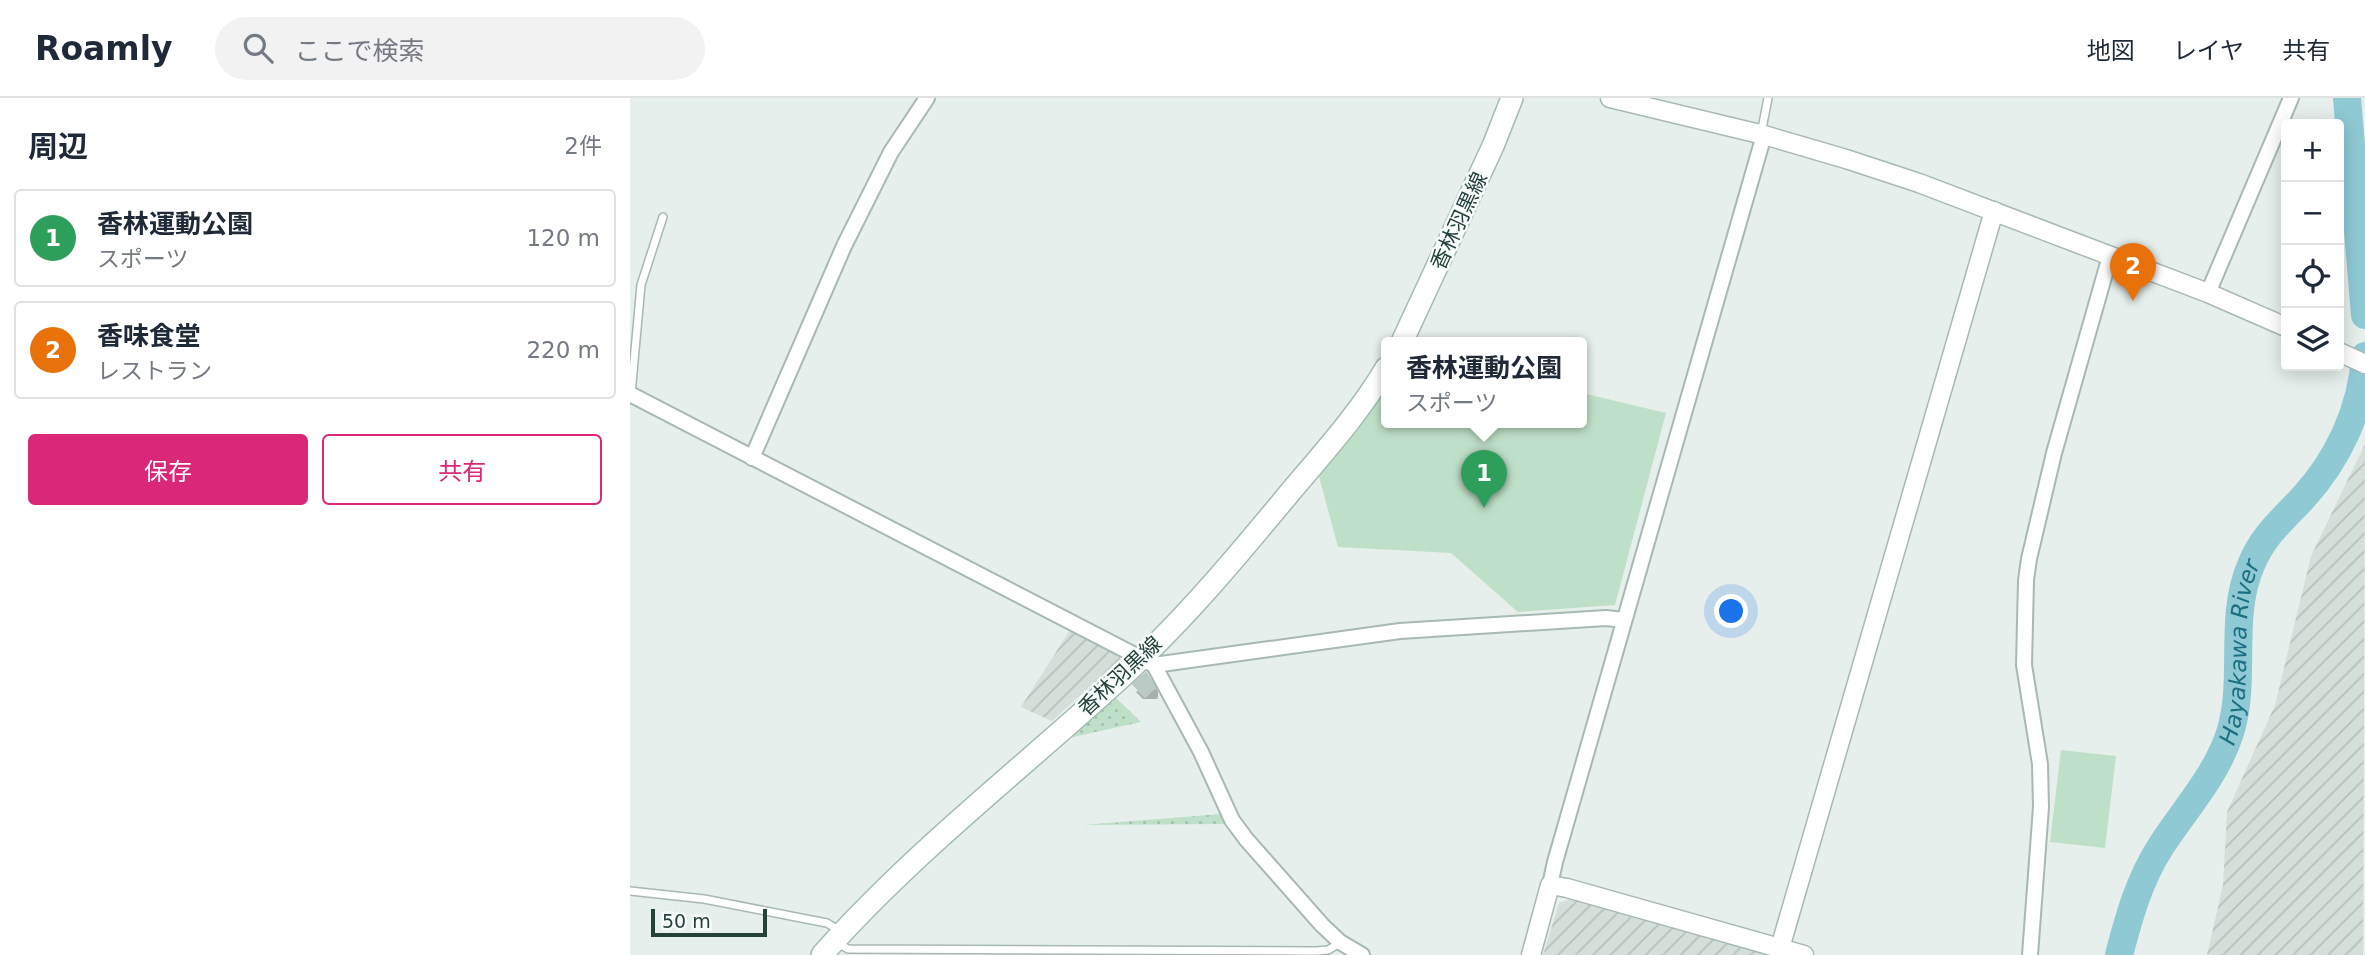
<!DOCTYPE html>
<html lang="ja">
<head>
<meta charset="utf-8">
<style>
	body { margin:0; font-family:"DejaVu Sans","Noto Sans JP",sans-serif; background:#f2f2f3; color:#1f2937 }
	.controls { position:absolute; right:21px; top:21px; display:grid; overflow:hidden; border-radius:7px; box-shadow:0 4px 18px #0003 }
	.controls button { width:63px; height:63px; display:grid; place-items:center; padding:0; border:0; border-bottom:2px solid #e0e1e3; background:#fff; color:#1f2937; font:35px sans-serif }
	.scale { position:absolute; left:21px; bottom:18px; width:116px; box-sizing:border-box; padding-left:7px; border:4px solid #24423a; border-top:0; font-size:19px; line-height:24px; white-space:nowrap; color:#24423a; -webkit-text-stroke:5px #f7fbf9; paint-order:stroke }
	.you { position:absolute; left:1102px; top:514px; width:24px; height:24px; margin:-18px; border:5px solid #fff; border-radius:50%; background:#1a73e8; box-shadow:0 0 0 10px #1a73e833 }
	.badge { display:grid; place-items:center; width:46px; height:46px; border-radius:50%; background:#db2777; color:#fff; font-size:23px; font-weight:700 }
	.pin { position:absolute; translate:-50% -58px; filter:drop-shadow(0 2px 4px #0008) }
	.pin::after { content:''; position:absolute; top:37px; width:24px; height:21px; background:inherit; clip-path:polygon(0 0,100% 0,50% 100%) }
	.popup { position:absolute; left:751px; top:239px; width:206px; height:91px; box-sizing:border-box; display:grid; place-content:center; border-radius:7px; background:#fff; filter:drop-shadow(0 2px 5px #0005); font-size:23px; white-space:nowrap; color:#747a83 }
	.popup b { font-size:26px; color:#1f2937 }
	.popup::after { content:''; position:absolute; left:50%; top:100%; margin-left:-14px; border:14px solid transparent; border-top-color:#fff }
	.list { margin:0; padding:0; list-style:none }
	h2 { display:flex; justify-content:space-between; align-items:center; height:91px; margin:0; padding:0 28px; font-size:30px }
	h2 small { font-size:23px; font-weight:400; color:#747a83 }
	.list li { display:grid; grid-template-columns:46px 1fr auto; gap:21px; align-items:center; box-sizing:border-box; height:98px; margin:0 14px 14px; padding:0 14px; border:2px solid #e0e1e3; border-radius:7px }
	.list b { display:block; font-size:26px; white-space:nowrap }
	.list p { margin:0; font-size:23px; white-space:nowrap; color:#747a83 }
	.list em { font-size:23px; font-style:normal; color:#747a83 }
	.actions { display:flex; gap:14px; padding:21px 28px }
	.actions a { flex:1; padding:16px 0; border:2px solid #db2777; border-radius:7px; text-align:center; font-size:24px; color:#db2777 }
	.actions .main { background:#db2777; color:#fff }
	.icon { flex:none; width:38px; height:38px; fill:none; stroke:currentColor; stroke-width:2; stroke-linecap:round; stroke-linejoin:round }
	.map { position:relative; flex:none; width:1735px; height:857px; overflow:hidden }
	header { display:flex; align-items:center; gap:42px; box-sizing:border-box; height:98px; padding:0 35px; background:#fff; border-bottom:2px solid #e0e1e3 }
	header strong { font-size:33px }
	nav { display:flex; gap:38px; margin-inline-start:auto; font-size:24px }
	.search { width:490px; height:63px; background:#f2f2f3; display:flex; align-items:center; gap:18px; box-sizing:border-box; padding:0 24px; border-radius:38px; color:#747a83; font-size:26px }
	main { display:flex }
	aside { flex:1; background:#fff }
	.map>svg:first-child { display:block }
	.industrial { fill:url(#industrial-furrows) }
	.grass { fill:url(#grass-dots) }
	.garden { fill:#bfe0c8 }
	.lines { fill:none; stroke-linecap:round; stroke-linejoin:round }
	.river { stroke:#8ec9d4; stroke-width:28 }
	.building { fill:#bbcac4; stroke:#b8c9c2; stroke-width:2; filter:url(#shadow) }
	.service-casing { stroke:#a8b8b2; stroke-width:10 }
	.minor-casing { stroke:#a8b8b2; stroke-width:18 }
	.tertiary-casing { stroke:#a8b8b2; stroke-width:21 }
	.secondary-casing { stroke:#a4bbb3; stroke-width:24 }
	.service { stroke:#fff; stroke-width:7 }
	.minor { stroke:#fff; stroke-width:14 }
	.tertiary { stroke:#fff; stroke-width:18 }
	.secondary { stroke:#fff; stroke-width:21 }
	.labels { text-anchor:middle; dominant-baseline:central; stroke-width:5; stroke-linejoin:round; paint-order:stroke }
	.street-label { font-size:21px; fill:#24423a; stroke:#f7fbf9 }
	.water-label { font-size:23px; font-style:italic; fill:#1c6f80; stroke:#f7fbf9 }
</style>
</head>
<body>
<header>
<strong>Roamly</strong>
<div class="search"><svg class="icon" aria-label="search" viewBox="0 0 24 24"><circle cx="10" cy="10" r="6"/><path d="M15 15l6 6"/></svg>ここで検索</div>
<nav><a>地図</a><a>レイヤ</a><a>共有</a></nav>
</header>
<main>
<aside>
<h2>周辺<small>2件</small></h2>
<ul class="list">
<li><span class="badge" style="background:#2e9e5b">1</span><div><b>香林運動公園</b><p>スポーツ</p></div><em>120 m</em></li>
<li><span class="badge" style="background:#e8710a">2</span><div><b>香味食堂</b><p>レストラン</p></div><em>220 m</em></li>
</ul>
<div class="actions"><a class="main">保存</a><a>共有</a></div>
</aside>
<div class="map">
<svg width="1735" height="857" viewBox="0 0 1735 857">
	<defs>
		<pattern id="industrial-furrows" width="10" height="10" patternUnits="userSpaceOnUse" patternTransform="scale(1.75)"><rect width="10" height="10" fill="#d4dfda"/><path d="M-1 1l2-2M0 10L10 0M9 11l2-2" fill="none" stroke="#b6c1bc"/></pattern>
		<pattern id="grass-dots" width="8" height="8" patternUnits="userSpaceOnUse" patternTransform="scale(1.75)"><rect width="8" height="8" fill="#bfe0c8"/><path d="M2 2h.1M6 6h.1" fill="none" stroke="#a4c1ad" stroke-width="1.8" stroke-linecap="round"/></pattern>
		<filter id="shadow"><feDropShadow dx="4.5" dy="8" stdDeviation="0" flood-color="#0004"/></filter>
	</defs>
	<rect width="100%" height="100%" fill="#e6efeb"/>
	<g class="industrial">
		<polygon points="1735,346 1733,857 1577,857 1593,787 1597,714 1645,607 1681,458"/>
		<polygon points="440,532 489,556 490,561 422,623 391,609"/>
		<polygon points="940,801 1135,855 1141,857 913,857 929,805"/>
	</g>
	<g class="grass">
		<polygon points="486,600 511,624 434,641"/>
		<polygon points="591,716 594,726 453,727"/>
	</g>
	<g class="garden">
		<polygon points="756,283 756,324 952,324 952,295 1036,315 985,507 888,514 821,455 708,449 687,371"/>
		<polygon points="1431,652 1486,658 1475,750 1420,744"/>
	</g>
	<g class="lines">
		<g class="river">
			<polyline points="1717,0 1735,217"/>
			<path id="s1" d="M1489,857C1499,819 1509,782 1531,748C1555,711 1586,678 1600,635C1617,581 1598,520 1621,467C1633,438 1651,423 1672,401C1708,362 1732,311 1735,258"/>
		</g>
	</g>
	<polygon class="building" points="516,575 525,589 515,598 503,586"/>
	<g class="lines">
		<g class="service-casing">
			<g id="service">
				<polyline points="1131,36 1138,0"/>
				<polyline points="1,296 11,187 33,119"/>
				<polyline points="0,793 74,801 197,825 212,834"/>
				<polyline points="208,845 218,851 686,853 698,852 710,845"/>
			</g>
		</g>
		<g class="minor-casing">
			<g id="minor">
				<polyline points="1578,195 1661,0"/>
				<polyline points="0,296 524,567 571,654 602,722 616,741 692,827 710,844 732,857"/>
				<polyline points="122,360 214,148 261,54 297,0"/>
				<polyline points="524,567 770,533 976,520 994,522"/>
				<polyline points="920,787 925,764 1134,37"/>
				<polyline points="1400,857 1411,709 1410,666 1394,567 1396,482 1399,461 1424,355 1480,158"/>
			</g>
		</g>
		<g class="tertiary-casing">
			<g id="tertiary">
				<polyline points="980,0 1134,37 1216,61 1289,85 1578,195 1656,229"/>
				<polyline points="1709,254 1735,266"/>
				<polyline points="1150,850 1364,113"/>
				<polyline points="901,857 920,787 937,790 1174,857"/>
			</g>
		</g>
		<g class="secondary-casing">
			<g id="secondary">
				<polyline points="772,244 863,48 882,0"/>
				<path d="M192,857C283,754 394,669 495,576C556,520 609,456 662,392C695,353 730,314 756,270"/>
			</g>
		</g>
		<use href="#service" class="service"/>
		<use href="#minor" class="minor"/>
		<use href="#tertiary" class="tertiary"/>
		<use href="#secondary" class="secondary"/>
	</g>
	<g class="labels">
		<g class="street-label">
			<text transform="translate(829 123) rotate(-65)">香林羽黒線</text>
			<text transform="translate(490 578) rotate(-43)">香林羽黒線</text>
		</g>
		<g class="water-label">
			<text stroke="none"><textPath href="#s1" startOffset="332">Hayakawa River</textPath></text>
		</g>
	</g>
</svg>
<div class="controls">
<button>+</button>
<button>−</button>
<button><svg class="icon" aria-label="locate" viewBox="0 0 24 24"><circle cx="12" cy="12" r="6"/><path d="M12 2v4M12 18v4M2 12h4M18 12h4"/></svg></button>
<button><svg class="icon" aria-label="layers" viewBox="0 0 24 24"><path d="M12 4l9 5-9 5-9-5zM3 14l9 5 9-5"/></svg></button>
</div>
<div class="scale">50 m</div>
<div class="you"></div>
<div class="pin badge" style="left:854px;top:410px;background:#2e9e5b">1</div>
<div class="popup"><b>香林運動公園</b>スポーツ</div>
<div class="pin badge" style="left:1503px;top:203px;background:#e8710a">2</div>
</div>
</main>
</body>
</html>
